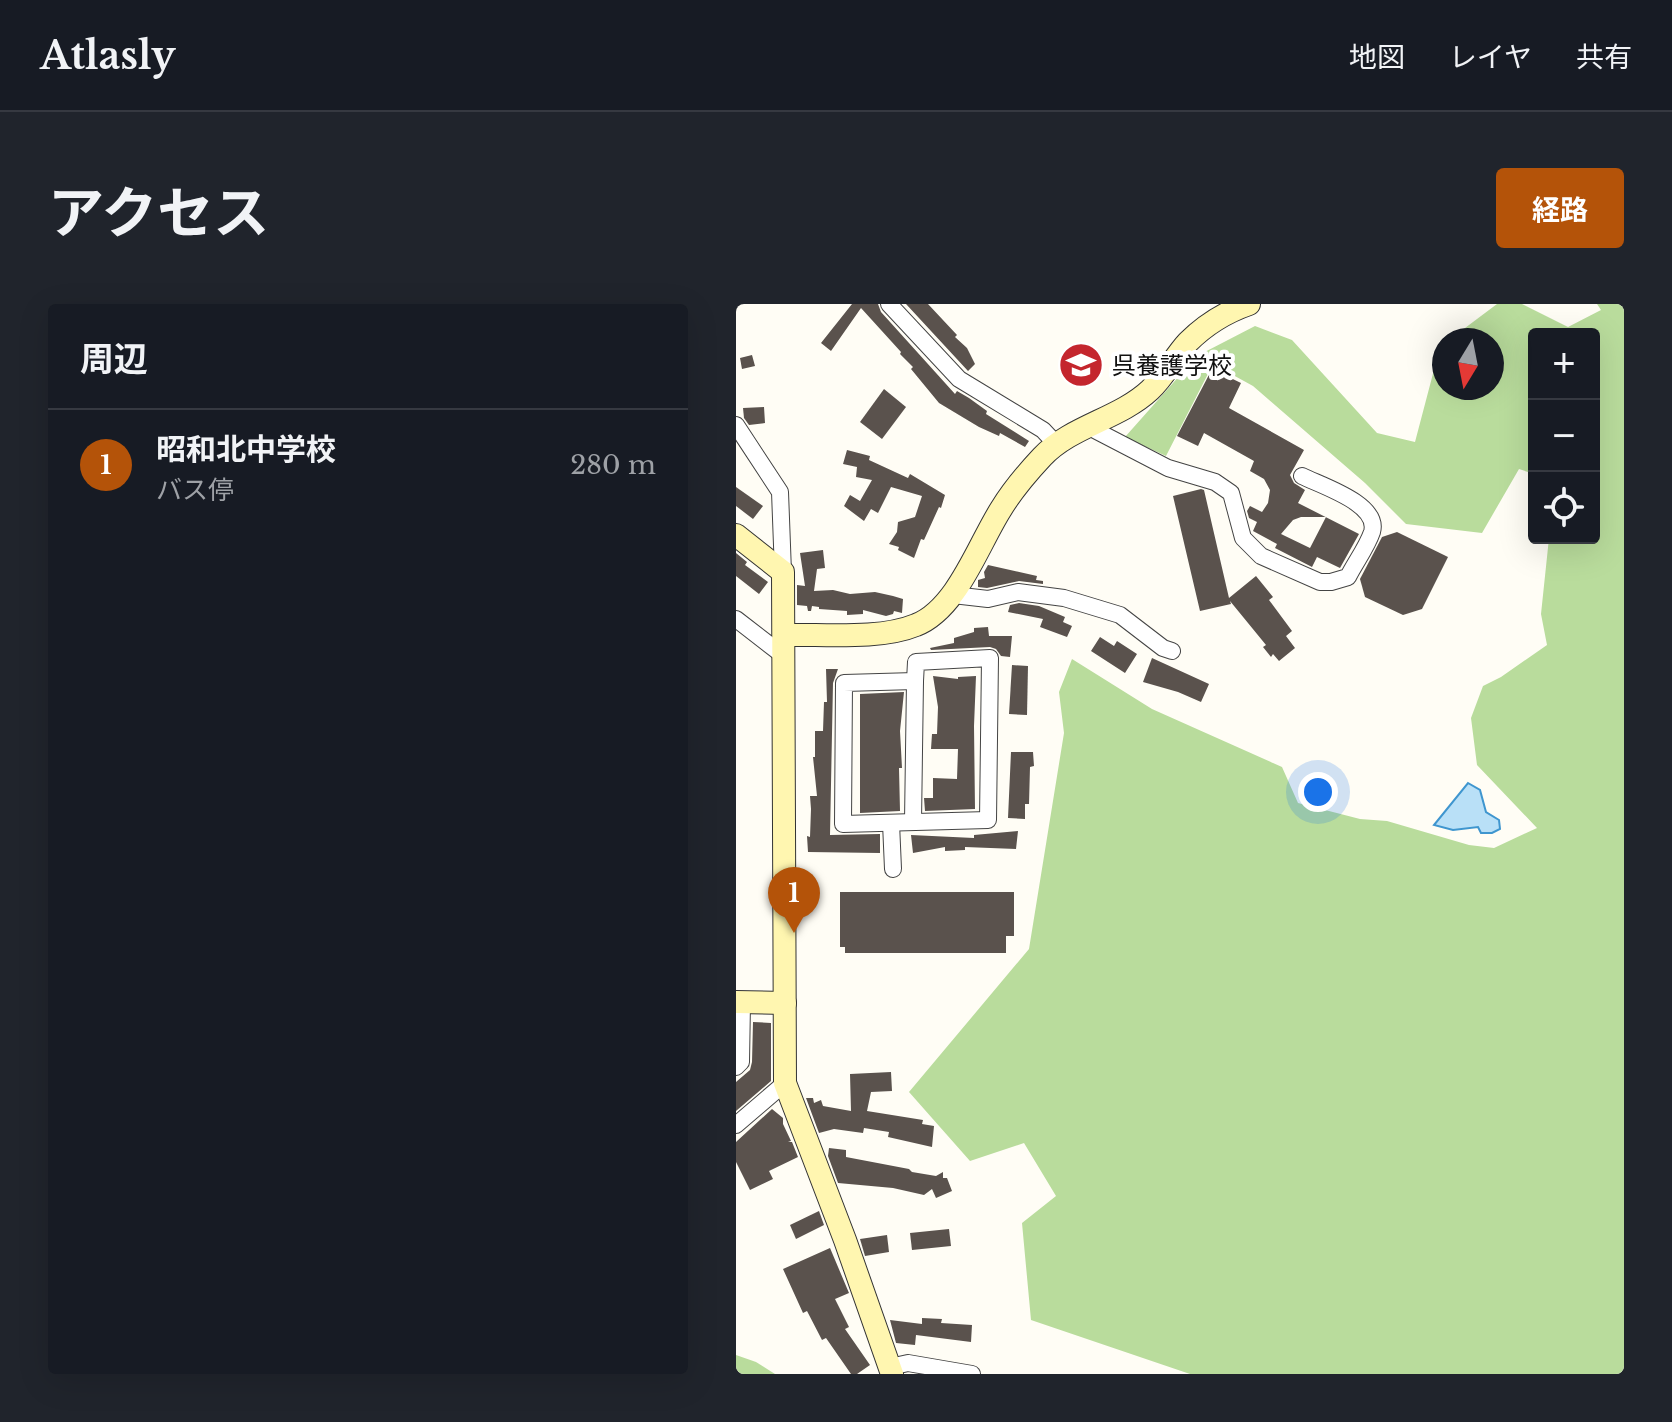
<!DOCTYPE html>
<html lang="ja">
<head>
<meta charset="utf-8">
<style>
	body { margin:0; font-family:"Libre Baskerville","Noto Sans JP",serif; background:#20242c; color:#f1f3f6 }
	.controls { position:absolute; right:24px; top:24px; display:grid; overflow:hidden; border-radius:8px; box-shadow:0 8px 32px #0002 }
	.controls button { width:72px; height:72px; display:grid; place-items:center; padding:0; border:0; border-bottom:2px solid #363941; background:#171b24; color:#f1f3f6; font:40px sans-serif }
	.compass { position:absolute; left:696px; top:24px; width:72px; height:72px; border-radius:50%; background:#171b24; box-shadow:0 8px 32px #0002; rotate:190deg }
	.you { position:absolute; left:582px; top:488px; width:28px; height:28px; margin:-20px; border:6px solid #fff; border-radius:50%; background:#1a73e8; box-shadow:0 0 0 12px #1a73e833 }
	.badge { display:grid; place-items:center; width:52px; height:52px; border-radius:50%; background:#b45309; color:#fff; font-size:26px; font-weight:700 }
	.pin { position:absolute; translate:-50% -66px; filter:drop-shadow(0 2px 4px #0008) }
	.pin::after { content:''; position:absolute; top:42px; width:28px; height:24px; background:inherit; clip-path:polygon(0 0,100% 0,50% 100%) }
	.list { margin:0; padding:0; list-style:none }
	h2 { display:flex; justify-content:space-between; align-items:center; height:104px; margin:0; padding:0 32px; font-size:34px }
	h2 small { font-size:26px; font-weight:400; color:#9ea1a6 }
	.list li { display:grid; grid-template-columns:52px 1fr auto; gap:24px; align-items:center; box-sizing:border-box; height:112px; padding:0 32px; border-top:2px solid #363941 }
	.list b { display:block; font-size:30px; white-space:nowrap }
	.list p { margin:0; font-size:26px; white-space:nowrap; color:#9ea1a6 }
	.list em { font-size:26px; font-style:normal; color:#9ea1a6 }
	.icon { flex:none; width:44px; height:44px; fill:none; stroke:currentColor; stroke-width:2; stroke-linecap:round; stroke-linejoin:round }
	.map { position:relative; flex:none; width:888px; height:1070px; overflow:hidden; border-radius:8px }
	header { display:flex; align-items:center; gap:48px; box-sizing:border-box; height:112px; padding:0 40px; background:#171b24; border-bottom:2px solid #363941 }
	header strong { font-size:38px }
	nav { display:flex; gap:44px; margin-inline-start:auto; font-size:28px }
	.intro { display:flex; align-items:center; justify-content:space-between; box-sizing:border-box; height:192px; padding:0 48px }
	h1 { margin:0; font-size:56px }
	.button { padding:20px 36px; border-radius:8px; background:#b45309; color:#fff; font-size:28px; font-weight:700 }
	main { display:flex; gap:48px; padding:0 48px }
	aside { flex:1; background:#171b24; border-radius:8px; box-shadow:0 8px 32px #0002 }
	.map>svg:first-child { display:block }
	.forest { fill:#b9dc9c }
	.water { fill:#b9e0f7; stroke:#3f96cf; stroke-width:2 }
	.building { fill:#5a524d; fill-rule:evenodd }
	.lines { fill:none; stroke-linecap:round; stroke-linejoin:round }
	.street-casing { stroke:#444; stroke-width:18 }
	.secondary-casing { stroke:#333; stroke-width:24 }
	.street { stroke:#fff; stroke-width:16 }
	.secondary { stroke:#fff6b0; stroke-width:22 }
	.labels { text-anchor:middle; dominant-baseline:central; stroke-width:8; stroke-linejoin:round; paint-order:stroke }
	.poi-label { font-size:24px; fill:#111; stroke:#fff; text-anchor:start }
</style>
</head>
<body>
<header>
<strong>Atlasly</strong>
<nav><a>地図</a><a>レイヤ</a><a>共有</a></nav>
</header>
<div class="intro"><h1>アクセス</h1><a class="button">経路</a></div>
<main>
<aside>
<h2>周辺<small></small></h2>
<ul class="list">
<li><span class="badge">1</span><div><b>昭和北中学校</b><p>バス停</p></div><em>280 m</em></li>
</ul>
</aside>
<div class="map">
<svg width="888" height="1070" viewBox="0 0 888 1070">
	<rect width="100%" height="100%" fill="#fffdf5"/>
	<g class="forest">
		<polygon points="761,0 786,0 832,23 865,6 861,0 888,0 888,1070 454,1070 295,1016 286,919 320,892 288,839 234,857 173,788 293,645 328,429 323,388 336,355 416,405 546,463 562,499 624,515 651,517 733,541 758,544 801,524 741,461 735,414 747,382 765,373 811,341 805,310 813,234 858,234 858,30 798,30 798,170 783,165 746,229 670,220 629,179 517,82 477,60 430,152 389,133 461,52 519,22 556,36 641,129 679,138 704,43 708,40 708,84 756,84 756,36 713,36"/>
		<polygon points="0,1051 20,1058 39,1070 0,1070"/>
	</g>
	<polygon class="water" points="732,479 744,486 750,508 763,516 764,525 756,529 745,529 742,523 717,526 698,521"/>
	<g class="building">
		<polygon points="116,0 142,0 145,8 219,90 221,87 233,94 251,107 250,110 293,137 289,143 264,129 263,132 243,123 203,99 175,65 177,63 164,50 165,48 125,4 95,47 85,39"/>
		<polygon points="170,0 192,0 221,31 219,33 231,44 239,60 232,67"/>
		<polygon points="16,51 19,62 6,65 4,54"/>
		<path d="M476,65L505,79L493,104L568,146L554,171L558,179L569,186L562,199L623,230L604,264L581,253L576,263L539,244L541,240L517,227L521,218L513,214L511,207L514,202L526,208L532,199L534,186L528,175L514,167L518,157L468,129L462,142L441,132ZM565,213H590L574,244L545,230L557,216Z"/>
		<polygon points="148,85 170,103 146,135 124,118"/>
		<polygon points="28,103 29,119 13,121 8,114 7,104"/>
		<polygon points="111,146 134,152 133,156 172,174 174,170 209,191 205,204 203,203 188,236 185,235 178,254 162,246 163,243 153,240 161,228 162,218 179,213 186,192 155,183 142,209 135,205 128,217 108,202 114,191 124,197 136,176 120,173 121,163 107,160"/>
		<polygon points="0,183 27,202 17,215 0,202"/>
		<polygon points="465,185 468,186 493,294 520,272 537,293 533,296 556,327 550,332 559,344 543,357 537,350 535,353 527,343 530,341 494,297 495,300 464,307 437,192"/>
		<polygon points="661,228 712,253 686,305 667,311 629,293 624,275 646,233"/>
		<polygon points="87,246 89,264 81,265 78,287 97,286 114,290 139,288 157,292 167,295 166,309 158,307 157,310 150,312 127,306 127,310 111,311 111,307 83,305 83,303 76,302 75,307 72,307 71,302 61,301 61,281 69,282 64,249"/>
		<polygon points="0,249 11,258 9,261 32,278 23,290 0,272"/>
		<polygon points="252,261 301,272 300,276 307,277 307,280 283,277 251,284 242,283 242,276 249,274 248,268"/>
		<polygon points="283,299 303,302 329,313 327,318 336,322 331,333 304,323 307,315 272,308 274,301"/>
		<polygon points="252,323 253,332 276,332 274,353 265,352 260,345 254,343 195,346 194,344 218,339 218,334 238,328 238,324"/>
		<polygon points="364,333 378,342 381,337 401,350 389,369 355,347"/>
		<polygon points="416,354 473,380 465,398 442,388 407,378"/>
		<polygon points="276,361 292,362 291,411 273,410"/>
		<polygon points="90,365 102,365 97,379 94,531 144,530 144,549 72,548 71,532 74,533 75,505 74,492 81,492 77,453 79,453 79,427 87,427 88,398 91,398"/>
		<polygon points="197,372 222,375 222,373 240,372 238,422 239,505 189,507 188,494 197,494 197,474 221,475 222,445 195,445 196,430 201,430 202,403"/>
		<polygon points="168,388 164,427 166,464 163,464 164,507 124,509 124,390"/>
		<polygon points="275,448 297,448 298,462 294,463 293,500 289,500 289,515 272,514"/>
		<polygon points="282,527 280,545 229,543 229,546 209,547 209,543 177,549 175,531 238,534 238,531"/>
		<polygon points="104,588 278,588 278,632 270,632 270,649 109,649 109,643 104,643"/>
		<polygon points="17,718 35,719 35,777 0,807 0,778 14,766 16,758"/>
		<polygon points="155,768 156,787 135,788 131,807 187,816 186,820 198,822 196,843 152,833 153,828 128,824 127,829 98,825 83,829 70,794 77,794 78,799 85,796 87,802 115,807 114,770"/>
		<polygon points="36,805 47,814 47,820 55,837 52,838 56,838 62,853 33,867 37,875 14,886 0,858 0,838"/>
		<polygon points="93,844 110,846 110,853 173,865 176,868 200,872 207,868 207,874 211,874 216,887 200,894 196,885 188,891 157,884 102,879 92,852"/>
		<polygon points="83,907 88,921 60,935 54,921"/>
		<polygon points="213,925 215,942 176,946 174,929"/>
		<polygon points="151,931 153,948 129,952 124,935"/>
		<polygon points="94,944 113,989 99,995 113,1023 109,1025 134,1061 121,1070 115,1070 90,1034 86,1036 71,1007 67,1009 47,965"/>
		<polygon points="186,1014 206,1015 205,1019 236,1021 235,1038 180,1031 179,1041 160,1039 154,1016 186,1020"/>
	</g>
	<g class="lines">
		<g class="street-casing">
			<g id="street">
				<polyline points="153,0 223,75 307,126 321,141"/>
				<polyline points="0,121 44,188 47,268"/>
				<path d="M353,123L432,164L479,178L495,189L507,234L525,252L584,278H595L612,273C619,259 631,243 636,228C644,200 586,182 566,172"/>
				<polyline points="217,291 252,295 282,288 328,294 384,311 427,344 436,347"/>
				<polyline points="0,315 48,352"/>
				<polygon points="254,354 252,516 107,520 108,379 179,377 180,358"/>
				<polyline points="177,518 179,377"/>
				<polyline points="155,519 157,565"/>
				<polyline points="0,763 5,758 6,699"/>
				<polyline points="0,821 49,779"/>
				<polyline points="154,1063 172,1059 236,1070"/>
			</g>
		</g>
		<g class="secondary-casing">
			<g id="secondary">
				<polyline points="0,231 47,268 49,779 109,936 156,1070"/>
				<path d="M48,331C87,330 144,336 180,321C221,305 242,241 265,205C276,187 291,169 306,153C335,122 383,115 414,86C429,72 438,53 452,38C469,21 490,8 513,0"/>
				<polyline points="0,698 49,699"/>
			</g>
		</g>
		<use href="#street" class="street"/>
		<use href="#secondary" class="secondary"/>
	</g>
	<defs>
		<g id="school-disc" transform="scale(2.3)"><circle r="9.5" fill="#c4262e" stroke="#fff"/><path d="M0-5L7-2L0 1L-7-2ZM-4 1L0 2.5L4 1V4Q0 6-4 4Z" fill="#fff"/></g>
	</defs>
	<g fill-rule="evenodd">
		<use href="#school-disc" x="345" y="61"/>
	</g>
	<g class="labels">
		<g class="poi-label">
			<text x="376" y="61">呉養護学校</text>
		</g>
	</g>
</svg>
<div class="controls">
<button>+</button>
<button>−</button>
<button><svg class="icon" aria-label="locate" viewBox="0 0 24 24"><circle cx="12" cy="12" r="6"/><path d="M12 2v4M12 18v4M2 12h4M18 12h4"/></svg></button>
</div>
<svg class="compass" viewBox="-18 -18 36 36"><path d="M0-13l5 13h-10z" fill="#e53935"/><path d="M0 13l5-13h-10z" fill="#9ea1a6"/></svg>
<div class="you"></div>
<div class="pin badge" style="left:58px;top:629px">1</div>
</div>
</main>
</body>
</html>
